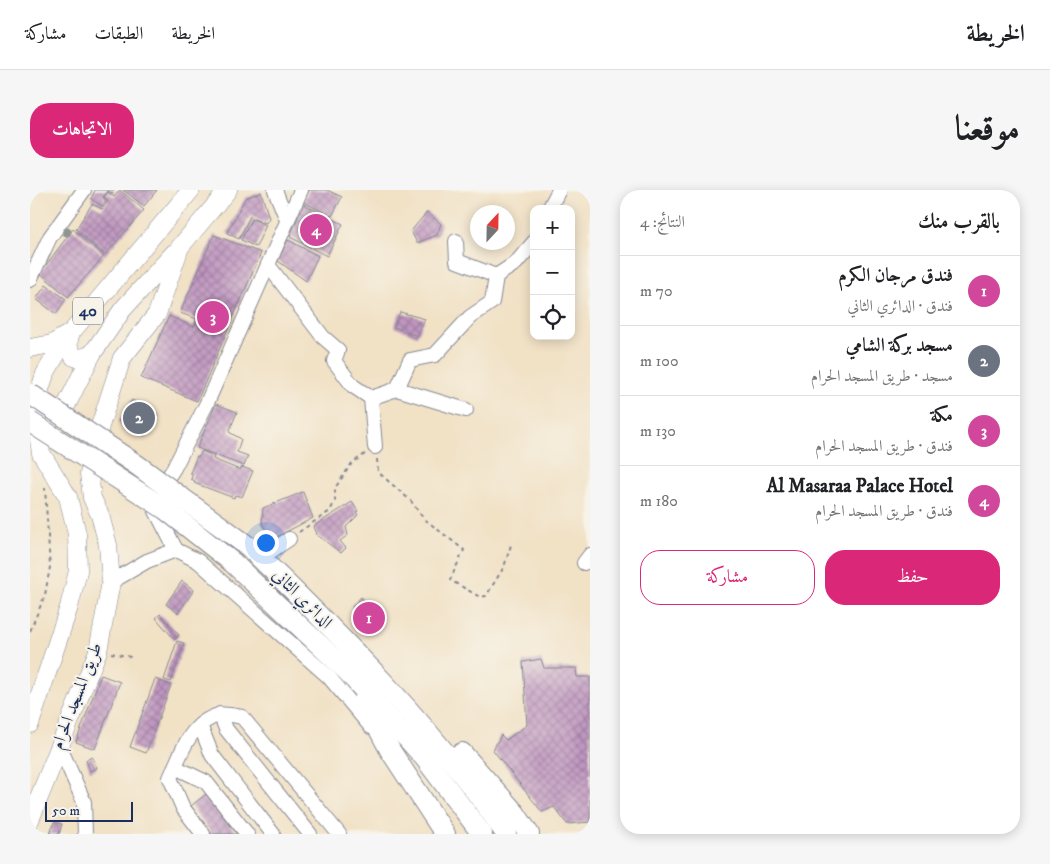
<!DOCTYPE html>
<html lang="ar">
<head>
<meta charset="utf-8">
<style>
	body { margin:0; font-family:"IM FELL DW Pica",Amiri,serif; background:#f6f6f6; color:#202124; direction:rtl }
	.controls { position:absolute; right:15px; top:15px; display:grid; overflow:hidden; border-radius:10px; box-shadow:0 2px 12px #0003 }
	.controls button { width:45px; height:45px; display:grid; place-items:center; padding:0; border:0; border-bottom:1px solid #e0e0e0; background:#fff; color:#202124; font:25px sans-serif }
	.compass { position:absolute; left:440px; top:15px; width:45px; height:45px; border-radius:50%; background:#fff; box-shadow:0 2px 12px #0003; rotate:22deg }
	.scale { position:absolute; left:15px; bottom:12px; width:88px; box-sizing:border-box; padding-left:5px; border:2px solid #1b2f5e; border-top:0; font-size:14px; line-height:18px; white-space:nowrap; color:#1b2f5e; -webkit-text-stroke:4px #f7f3e8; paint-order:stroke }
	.you { position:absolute; left:235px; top:352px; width:18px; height:18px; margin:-12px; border:4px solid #fff; border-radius:50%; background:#1a73e8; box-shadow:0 0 0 8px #1a73e833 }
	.badge { display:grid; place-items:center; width:32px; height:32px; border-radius:50%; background:#db2777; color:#fff; font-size:16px; font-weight:700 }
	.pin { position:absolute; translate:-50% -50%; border:2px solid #fff; box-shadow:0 1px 5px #0006 }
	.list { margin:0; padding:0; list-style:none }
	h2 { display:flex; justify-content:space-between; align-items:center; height:65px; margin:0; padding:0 20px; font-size:21px }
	h2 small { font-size:16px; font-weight:400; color:#757577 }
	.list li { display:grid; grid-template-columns:32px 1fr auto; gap:15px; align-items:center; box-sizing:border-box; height:70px; padding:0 20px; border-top:1px solid #e0e0e0 }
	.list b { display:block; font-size:19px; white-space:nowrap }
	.list p { margin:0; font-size:16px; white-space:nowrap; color:#757577 }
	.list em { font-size:16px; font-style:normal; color:#757577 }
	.actions { display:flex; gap:10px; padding:15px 20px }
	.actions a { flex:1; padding:11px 0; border:1px solid #db2777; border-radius:20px; text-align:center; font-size:18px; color:#db2777 }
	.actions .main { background:#db2777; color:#fff }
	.icon { flex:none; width:28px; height:28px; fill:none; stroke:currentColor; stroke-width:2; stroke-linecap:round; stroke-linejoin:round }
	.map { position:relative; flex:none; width:560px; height:644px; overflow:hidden; direction:ltr; border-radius:20px }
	header { display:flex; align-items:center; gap:30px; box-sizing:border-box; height:70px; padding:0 25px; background:#fff; border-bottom:1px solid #e0e0e0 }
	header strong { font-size:24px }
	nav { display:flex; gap:28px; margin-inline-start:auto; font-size:18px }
	.intro { display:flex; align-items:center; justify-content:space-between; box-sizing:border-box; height:120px; padding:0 30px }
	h1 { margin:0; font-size:35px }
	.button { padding:12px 22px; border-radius:20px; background:#db2777; color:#fff; font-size:18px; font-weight:700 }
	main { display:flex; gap:30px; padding:0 30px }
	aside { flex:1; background:#fff; border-radius:20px; box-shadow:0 2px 12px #0003 }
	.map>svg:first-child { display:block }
	.building { fill:url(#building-cross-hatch) }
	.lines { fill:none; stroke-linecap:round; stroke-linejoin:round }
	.minor-casing { stroke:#868892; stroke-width:16 }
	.major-casing { stroke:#868892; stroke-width:19 }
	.highway-casing { stroke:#868892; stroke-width:22 }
	.path { stroke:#868892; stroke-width:2; stroke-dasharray:4 4; stroke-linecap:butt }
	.minor { stroke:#fff; stroke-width:14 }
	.major { stroke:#fff; stroke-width:18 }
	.highway { stroke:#fff; stroke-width:20 }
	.highway-bridge-casing { stroke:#868892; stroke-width:22; stroke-linecap:butt }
	.highway-bridge { stroke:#fff; stroke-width:20 }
	.tree { fill:#8f9590 }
	.labels { text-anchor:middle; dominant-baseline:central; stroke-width:4; stroke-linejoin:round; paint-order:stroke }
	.shield { fill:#f7f3e8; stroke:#5d6a87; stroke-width:1 }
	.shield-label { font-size:16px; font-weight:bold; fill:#1b2f5e }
	.street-label { font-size:18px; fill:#1b2f5e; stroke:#f7f3e8 }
</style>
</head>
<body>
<header>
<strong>الخريطة</strong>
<nav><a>الخريطة</a><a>الطبقات</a><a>مشاركة</a></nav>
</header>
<div class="intro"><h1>موقعنا</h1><a class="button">الاتجاهات</a></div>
<main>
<aside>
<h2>بالقرب منك<small>النتائج: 4</small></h2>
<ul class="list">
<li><span class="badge" style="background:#d1479c">1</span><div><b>فندق مرجان الكرم</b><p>فندق · الدائري الثاني</p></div><em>70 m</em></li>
<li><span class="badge" style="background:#6b7280">2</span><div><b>مسجد بركة الشامي</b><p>مسجد · طريق المسجد الحرام</p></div><em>100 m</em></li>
<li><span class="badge" style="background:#d1479c">3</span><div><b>مكة</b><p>فندق · طريق المسجد الحرام</p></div><em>130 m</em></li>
<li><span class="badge" style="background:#d1479c">4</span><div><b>Al Masaraa Palace Hotel</b><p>فندق · طريق المسجد الحرام</p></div><em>180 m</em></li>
</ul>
<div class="actions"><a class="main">حفظ</a><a>مشاركة</a></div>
</aside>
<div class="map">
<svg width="560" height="644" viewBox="0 0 560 644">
	<defs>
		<pattern id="building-cross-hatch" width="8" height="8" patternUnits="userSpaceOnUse" patternTransform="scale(1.25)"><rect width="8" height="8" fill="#c096c0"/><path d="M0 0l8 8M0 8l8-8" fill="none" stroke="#9b7b9f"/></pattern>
	</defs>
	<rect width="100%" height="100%" fill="#f7f3e8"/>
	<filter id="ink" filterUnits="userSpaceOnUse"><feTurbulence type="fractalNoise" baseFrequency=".02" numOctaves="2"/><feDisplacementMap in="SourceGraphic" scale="10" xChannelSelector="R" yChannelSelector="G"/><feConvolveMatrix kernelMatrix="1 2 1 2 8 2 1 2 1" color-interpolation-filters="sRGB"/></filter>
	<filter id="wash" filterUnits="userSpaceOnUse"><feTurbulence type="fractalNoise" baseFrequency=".0096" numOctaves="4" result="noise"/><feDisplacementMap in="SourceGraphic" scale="20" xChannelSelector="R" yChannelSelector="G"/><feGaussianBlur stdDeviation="1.12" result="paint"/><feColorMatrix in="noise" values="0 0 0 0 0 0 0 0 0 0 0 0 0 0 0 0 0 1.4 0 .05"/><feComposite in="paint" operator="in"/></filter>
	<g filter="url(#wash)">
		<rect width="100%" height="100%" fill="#f1e1c5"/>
		<g id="blocks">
			<g class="building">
				<polygon points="65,0 85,0 82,3 78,1 73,7 76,11 72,16 61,9"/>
				<polygon points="90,0 114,20 75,65 46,39 62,14 72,19 78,11 74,7 78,2 84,7"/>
				<polygon points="93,0 127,0 114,16"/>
				<polygon points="279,0 297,0 312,7 302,26 273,12"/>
				<polygon points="231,2 239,28 236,33 220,26 209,49 197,43 215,8"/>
				<polygon points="273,14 313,34 297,66 260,47"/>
				<polygon points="397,22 411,34 407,45 387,53 381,41"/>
				<polygon points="222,29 236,35 226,57 211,50"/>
				<polygon points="43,39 74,66 38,107 10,83"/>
				<polygon points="184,45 231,63 167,211 111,188 139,126 164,137 167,129 150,123"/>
				<polygon points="258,50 288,66 276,91 248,71"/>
				<polygon points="16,95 36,109 26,124 6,109"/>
				<polygon points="370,122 395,129 387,146 364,137"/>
				<polygon points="102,210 128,224 115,246 89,232"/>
				<polygon points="186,214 207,222 199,242 211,249 207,262 218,266 214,276 167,258"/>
				<polygon points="172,261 184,266 183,269 210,280 212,277 223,281 212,307 205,305 204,308 164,293 165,291 161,289 163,283 160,283 167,266 169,267"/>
				<polygon points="273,302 283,328 246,347 236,340 232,334 233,318"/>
				<polygon points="322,312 328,321 326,322 328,325 316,337 318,345 310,351 316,358 311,363 287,345 284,336"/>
				<polygon points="152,391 164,400 148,423 136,414"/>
				<polygon points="331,407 352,434 346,440 343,436 340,437 322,417"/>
				<polygon points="130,424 149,445 145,450 126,428"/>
				<polygon points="147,451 154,453 141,492 134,490"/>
				<polygon points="511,469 514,478 546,478 547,487 560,487 560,632 537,634 524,617 512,622 463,560 471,545 476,550 497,535 493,472"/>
				<polygon points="71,485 90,492 65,559 46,552"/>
				<polygon points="125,489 141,495 116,563 100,557"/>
				<polygon points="62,567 67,578 60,581 56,570"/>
				<polygon points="176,604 207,644 182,644 161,616"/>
				<polygon points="24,632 32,634 29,644 20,644"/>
			</g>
		</g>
	</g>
	<g filter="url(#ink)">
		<use href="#blocks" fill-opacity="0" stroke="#868892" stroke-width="1"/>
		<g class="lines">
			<g class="minor-casing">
				<g id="minor">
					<polyline points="245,0 257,30"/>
					<polyline points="519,19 529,0"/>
					<polyline points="426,51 427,71 466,86 486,73 504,52"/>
					<polyline points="238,75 293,147 308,160 304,171 323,196 341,208 367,199 380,170 405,165 440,127 462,112 466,86"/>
					<polyline points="0,90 20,47 54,0"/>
					<polyline points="367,199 436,220"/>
					<polyline points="341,208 345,257"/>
					<polyline points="146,360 126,321 126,306 144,278 176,215 271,0"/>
					<polyline points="231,368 259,349"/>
					<polyline points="554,373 560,365"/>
					<polyline points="81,392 117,371 146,360 168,371 299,487 341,537"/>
					<polyline points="190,524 196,539 280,644"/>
					<polyline points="170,535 182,565 243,644"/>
					<polyline points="29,555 54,612 55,644"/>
					<polyline points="145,577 176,592 217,644"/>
					<path d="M173,644L153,618L140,588C151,564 159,533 189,525C195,523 206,526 212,527L309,644"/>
				</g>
			</g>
			<g class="major-casing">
				<g id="major">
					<polyline points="40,143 38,156 44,167 52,168 62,164"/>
					<polyline points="0,158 22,154 37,145"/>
					<polyline points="0,234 21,229 37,214 62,164 93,119 144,63"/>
					<polyline points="0,534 39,417 48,381 47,344 38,307 11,263 4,218 15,184 34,151 161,0"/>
					<polyline points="0,630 68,461 81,392 78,355 70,325 62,308 59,284 70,236 92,168 127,124 150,57 198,0"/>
				</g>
			</g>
			<g class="highway-casing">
				<g id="highway">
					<path d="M219,357C311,446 404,538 476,644"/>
					<polyline points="202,372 317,481 394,567 452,644"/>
					<polyline points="334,511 360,560 415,644"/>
					<polyline points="432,563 485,623 499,644"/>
				</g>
			</g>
			<g class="path">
				<polyline points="347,269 348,282 381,311 393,328 434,360 420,390 450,407 456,406 474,377 481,355"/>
				<polyline points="269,342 300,321 305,311 305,298 322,273 335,264"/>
				<polyline points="0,441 15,405 20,377 15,298"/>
				<polyline points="81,463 101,467"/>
			</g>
			<use href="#minor" class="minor"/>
			<use href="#major" class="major"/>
			<use href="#highway" class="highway"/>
			<g class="highway-bridge-casing">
				<g id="highway-bridge">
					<polyline points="0,204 107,275 219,357"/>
					<polyline points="0,232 135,319 202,372"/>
				</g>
			</g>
			<use href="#highway-bridge" class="highway-bridge"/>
		</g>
		<circle class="tree" cx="37" cy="42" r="4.5"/>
	</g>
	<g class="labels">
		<rect class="shield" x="43" y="107.5" width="30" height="27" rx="4"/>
		<g class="shield-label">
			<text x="58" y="121">40</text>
		</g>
		<g class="street-label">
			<text transform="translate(272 409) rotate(45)">الدائري الثاني</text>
			<text transform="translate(47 506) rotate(-69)">طريق المسجد الحرام</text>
		</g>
	</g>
</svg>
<div class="controls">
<button>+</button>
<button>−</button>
<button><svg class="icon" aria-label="locate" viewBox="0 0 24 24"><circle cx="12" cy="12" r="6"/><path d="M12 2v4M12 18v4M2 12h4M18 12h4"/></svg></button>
</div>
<svg class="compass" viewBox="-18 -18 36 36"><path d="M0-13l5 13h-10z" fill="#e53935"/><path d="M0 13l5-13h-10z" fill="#757577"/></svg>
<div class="scale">50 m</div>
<div class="you"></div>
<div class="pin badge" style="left:339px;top:428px;background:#d1479c">1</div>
<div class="pin badge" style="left:109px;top:228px;background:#6b7280">2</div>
<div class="pin badge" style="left:183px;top:127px;background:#d1479c">3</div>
<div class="pin badge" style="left:286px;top:40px;background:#d1479c">4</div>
</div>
</main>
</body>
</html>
